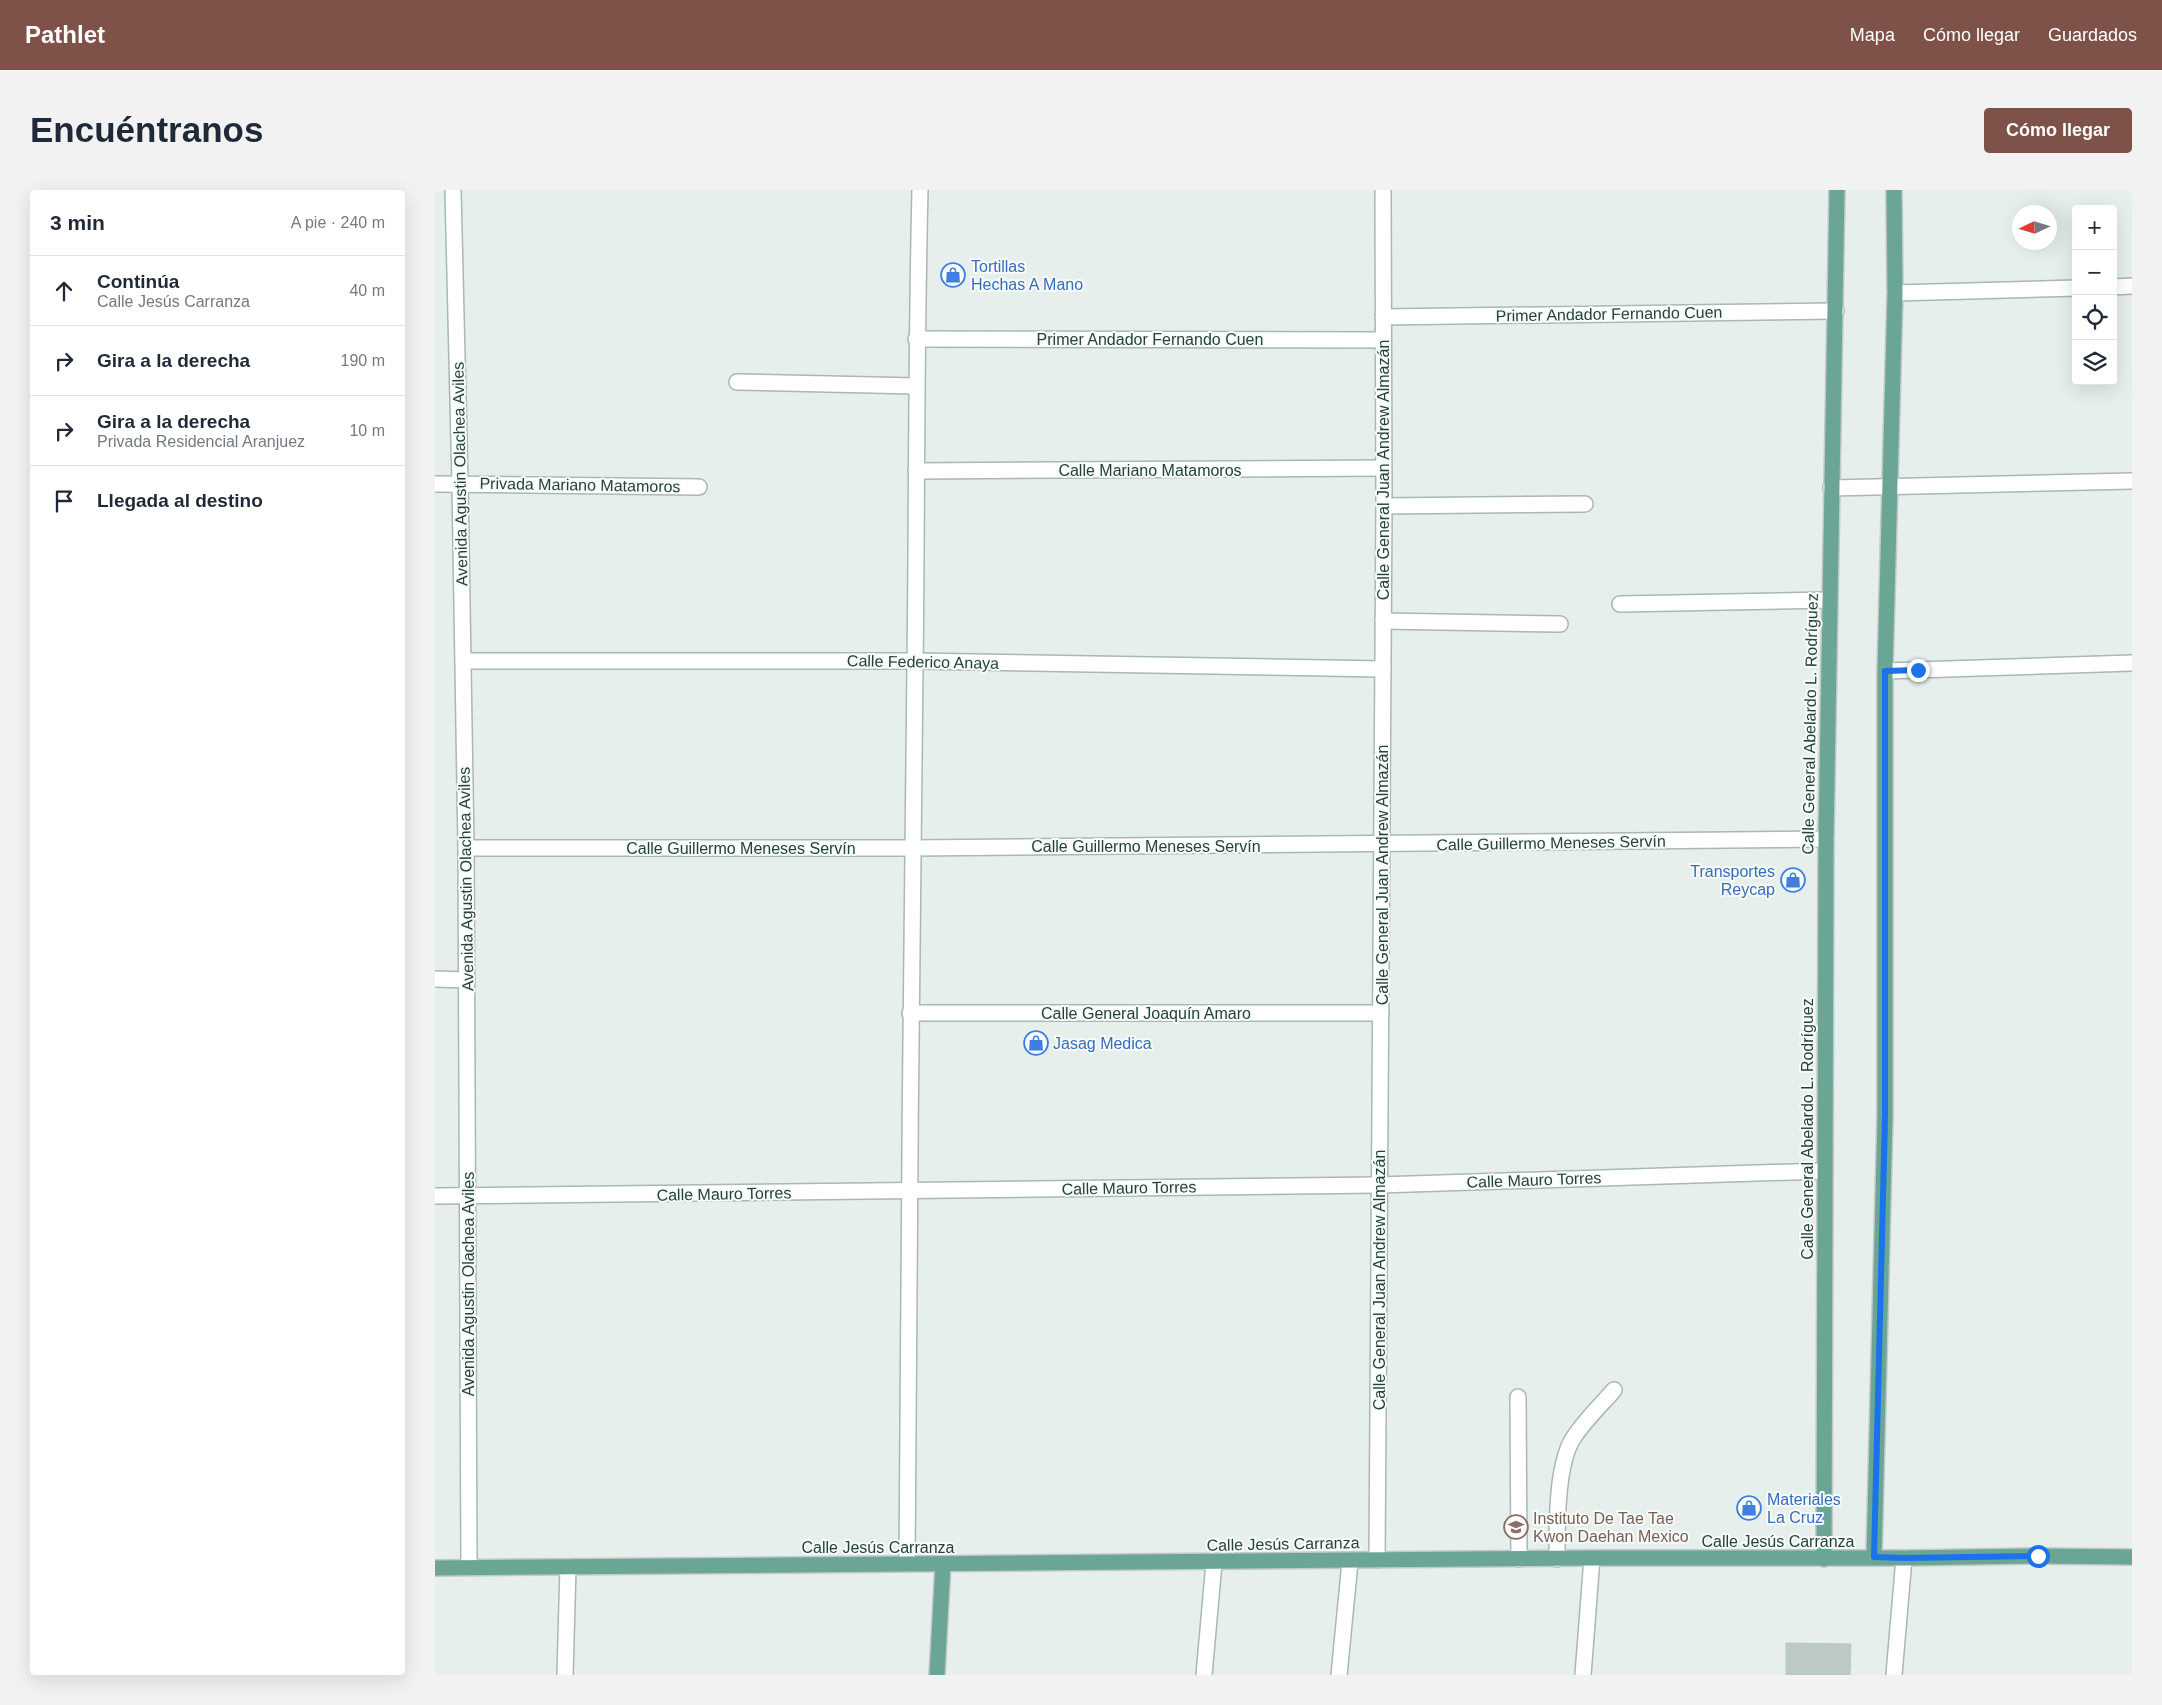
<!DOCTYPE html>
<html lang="es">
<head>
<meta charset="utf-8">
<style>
	body { margin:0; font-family:Arial,sans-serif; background:#f2f2f3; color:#1f2937 }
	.controls { position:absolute; right:15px; top:15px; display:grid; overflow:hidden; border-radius:5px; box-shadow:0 5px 20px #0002 }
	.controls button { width:45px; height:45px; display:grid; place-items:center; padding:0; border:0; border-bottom:1px solid #e0e1e3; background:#fff; color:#1f2937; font:25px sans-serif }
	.compass { position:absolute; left:1577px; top:15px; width:45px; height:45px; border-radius:50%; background:#fff; box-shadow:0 5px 20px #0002; rotate:266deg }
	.stop { position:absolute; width:15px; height:15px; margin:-11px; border:4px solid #1a73e8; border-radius:50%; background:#fff }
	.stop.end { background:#1a73e8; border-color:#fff; box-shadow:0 1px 5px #0008 }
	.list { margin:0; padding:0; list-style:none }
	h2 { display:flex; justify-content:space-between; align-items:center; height:65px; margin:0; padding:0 20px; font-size:21px }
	h2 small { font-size:16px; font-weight:400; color:#747a83 }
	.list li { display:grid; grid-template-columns:32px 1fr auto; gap:15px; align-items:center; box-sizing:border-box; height:70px; padding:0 20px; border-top:1px solid #e0e1e3 }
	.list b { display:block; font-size:19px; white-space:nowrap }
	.list p { margin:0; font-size:16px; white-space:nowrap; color:#747a83 }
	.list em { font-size:16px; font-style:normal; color:#747a83 }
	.icon { flex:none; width:28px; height:28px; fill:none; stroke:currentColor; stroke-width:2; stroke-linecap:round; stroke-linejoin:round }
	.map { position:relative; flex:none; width:1697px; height:1485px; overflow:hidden; border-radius:5px }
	header { display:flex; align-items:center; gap:30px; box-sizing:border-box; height:70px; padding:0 25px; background:#7f5249; color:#fff }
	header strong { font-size:24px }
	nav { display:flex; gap:28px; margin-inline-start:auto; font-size:18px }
	.intro { display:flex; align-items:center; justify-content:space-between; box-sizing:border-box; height:120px; padding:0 30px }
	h1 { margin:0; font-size:35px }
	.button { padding:12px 22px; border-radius:5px; background:#7f5249; color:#fff; font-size:18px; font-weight:700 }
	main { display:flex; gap:30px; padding:0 30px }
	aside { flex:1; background:#fff; border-radius:5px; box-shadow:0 5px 20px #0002 }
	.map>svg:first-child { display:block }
	.building { fill:#bbcac4; stroke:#b8c9c2 }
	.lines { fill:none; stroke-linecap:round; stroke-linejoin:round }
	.minor-casing { stroke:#a8b8b2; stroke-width:18 }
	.major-casing { stroke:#c2cac8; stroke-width:18 }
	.minor { stroke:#fff; stroke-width:15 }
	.major { stroke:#6aa596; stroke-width:15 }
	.route { stroke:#1a73e8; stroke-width:6 }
	.labels { text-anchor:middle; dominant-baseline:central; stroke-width:4; stroke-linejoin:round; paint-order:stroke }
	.shop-label { font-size:16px; fill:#366cbe; stroke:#f7fbf9; text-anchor:start }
	.street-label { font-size:16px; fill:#24423a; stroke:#f7fbf9 }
	.education-label { font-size:16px; fill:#785e54; stroke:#f7fbf9; text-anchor:start }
</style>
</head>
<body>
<header>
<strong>Pathlet</strong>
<nav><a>Mapa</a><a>Cómo llegar</a><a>Guardados</a></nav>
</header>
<div class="intro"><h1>Encuéntranos</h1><a class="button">Cómo llegar</a></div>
<main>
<aside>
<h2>3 min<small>A pie · 240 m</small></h2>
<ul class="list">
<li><svg class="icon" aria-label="ahead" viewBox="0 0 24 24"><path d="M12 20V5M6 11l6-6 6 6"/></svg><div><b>Continúa</b><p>Calle Jesús Carranza</p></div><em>40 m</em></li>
<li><svg class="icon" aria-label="right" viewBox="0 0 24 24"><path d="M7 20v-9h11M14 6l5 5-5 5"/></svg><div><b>Gira a la derecha</b></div><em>190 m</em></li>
<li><svg class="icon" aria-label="right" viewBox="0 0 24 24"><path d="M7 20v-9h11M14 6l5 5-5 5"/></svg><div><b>Gira a la derecha</b><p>Privada Residencial Aranjuez</p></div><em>10 m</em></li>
<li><svg class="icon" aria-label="arrive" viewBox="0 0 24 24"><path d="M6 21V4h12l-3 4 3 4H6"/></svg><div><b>Llegada al destino</b></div></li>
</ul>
</aside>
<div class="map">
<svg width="1697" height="1485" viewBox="0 0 1697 1485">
	<rect width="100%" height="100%" fill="#e6efeb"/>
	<polygon class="building" points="1351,1453 1416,1454 1415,1485 1351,1485"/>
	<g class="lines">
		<g class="minor-casing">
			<g id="minor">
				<polyline points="18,0 25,294 31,658 34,1377"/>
				<polyline points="1678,97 1697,96"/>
				<polyline points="1460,103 1641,98"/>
				<polyline points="948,127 1401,121"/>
				<polyline points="481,149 948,150"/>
				<polyline points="302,192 481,196"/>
				<polyline points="481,281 948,278"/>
				<polyline points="0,294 264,297"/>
				<polyline points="1396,298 1697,291"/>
				<polyline points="949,316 1150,314"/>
				<polyline points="1185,414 1394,410"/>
				<polyline points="948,431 1125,434"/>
				<polyline points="28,471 480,471 948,479"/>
				<polyline points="1450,481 1697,473"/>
				<polyline points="31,658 478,658 1391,649"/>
				<polyline points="0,789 32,790"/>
				<polyline points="475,823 946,823"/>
				<polyline points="0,1006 944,995 1388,981"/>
				<polyline points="1083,1207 1084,1369"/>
				<path d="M1122,1369C1122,1337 1121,1273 1139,1247C1150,1230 1166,1215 1179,1200"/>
				<polyline points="942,1370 949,316 948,0"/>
				<path d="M472,1374C473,1075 477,775 480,476C482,317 481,159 485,0"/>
				<polyline points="130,1485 133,1377"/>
				<polyline points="769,1485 779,1373"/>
				<polyline points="904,1485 915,1372"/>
				<polyline points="1148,1485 1157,1368"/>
				<polyline points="1459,1485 1469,1368"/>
			</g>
		</g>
		<g class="major-casing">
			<g id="major">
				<polyline points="1439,1367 1450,927 1450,481 1460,103 1459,0"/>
				<polyline points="1389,1369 1391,649 1402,0"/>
				<polyline points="0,1378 1157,1368 1469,1368 1603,1366 1697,1367"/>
				<polyline points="502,1485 508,1374"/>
			</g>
		</g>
		<use href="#minor" class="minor"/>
		<use href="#major" class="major"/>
	</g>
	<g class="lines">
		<polyline class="route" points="1483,480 1450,481 1450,927 1439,1367 1469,1368 1603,1366"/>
	</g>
	<defs>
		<g id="shop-ring" transform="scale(1.25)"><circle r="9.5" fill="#f7fbf9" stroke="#3f7fe0" stroke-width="1.5"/><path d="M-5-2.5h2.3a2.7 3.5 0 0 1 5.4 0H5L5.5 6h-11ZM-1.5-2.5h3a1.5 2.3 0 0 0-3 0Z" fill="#3f7fe0"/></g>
		<g id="school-ring" transform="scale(1.25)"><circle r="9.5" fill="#f7fbf9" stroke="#8d6e63" stroke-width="1.5"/><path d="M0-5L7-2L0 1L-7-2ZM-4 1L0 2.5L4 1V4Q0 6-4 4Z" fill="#8d6e63"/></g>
	</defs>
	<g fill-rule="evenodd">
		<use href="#shop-ring" x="518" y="85"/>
		<use href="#shop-ring" x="1358" y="690"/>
		<use href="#shop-ring" x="601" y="853"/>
		<use href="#shop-ring" x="1314" y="1318"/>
		<use href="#school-ring" x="1081" y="1337"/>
	</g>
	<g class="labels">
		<g class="shop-label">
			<text x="536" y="76">Tortillas<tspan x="536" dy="18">Hechas A Mano</tspan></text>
			<text x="1340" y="681" text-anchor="end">Transportes<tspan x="1340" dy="18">Reycap</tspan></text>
			<text x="618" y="853">Jasag Medica</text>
			<text x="1332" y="1309">Materiales<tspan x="1332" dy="18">La Cruz</tspan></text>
		</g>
		<g class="street-label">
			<text transform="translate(1174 124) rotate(-1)">Primer Andador Fernando Cuen</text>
			<text x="715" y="149">Primer Andador Fernando Cuen</text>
			<text x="715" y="280">Calle Mariano Matamoros</text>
			<text transform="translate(948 280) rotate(-90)">Calle General Juan Andrew Almazán</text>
			<text transform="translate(25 284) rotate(-91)">Avenida Agustin Olachea Aviles</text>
			<text transform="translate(145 295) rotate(1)">Privada Mariano Matamoros</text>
			<text transform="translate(488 472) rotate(1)">Calle Federico Anaya</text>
			<text transform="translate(1375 534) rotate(-89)">Calle General Abelardo L. Rodríguez</text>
			<text transform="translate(1116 653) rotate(-1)">Calle Guillermo Meneses Servín</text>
			<text x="711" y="656">Calle Guillermo Meneses Servín</text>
			<text x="306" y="658">Calle Guillermo Meneses Servín</text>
			<text transform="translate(947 685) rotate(-90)">Calle General Juan Andrew Almazán</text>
			<text transform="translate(31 689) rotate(-91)">Avenida Agustin Olachea Aviles</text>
			<text x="711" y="823">Calle General Joaquín Amaro</text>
			<text transform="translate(1372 939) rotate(-90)">Calle General Abelardo L. Rodríguez</text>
			<text transform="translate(1099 990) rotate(-2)">Calle Mauro Torres</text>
			<text transform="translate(694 998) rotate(-1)">Calle Mauro Torres</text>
			<text transform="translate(289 1004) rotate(-1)">Calle Mauro Torres</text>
			<text transform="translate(944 1090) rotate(-90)">Calle General Juan Andrew Almazán</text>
			<text transform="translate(33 1094) rotate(-90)">Avenida Agustin Olachea Aviles</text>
			<text x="1343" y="1351">Calle Jesús Carranza</text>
			<text transform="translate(848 1354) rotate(-1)">Calle Jesús Carranza</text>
			<text x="443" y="1357">Calle Jesús Carranza</text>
		</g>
		<g class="education-label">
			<text x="1098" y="1328">Instituto De Tae Tae<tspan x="1098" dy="18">Kwon Daehan Mexico</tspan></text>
		</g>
	</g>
</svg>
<div class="controls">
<button>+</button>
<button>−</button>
<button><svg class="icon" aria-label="locate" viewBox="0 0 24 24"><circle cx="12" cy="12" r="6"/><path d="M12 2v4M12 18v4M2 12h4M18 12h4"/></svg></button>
<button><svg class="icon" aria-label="layers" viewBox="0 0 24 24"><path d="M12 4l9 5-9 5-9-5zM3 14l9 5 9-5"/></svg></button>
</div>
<svg class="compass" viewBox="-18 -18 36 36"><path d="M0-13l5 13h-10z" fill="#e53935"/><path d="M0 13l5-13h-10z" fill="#747a83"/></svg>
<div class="stop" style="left:1603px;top:1366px"></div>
<div class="stop end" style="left:1483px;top:480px"></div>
</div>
</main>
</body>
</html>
